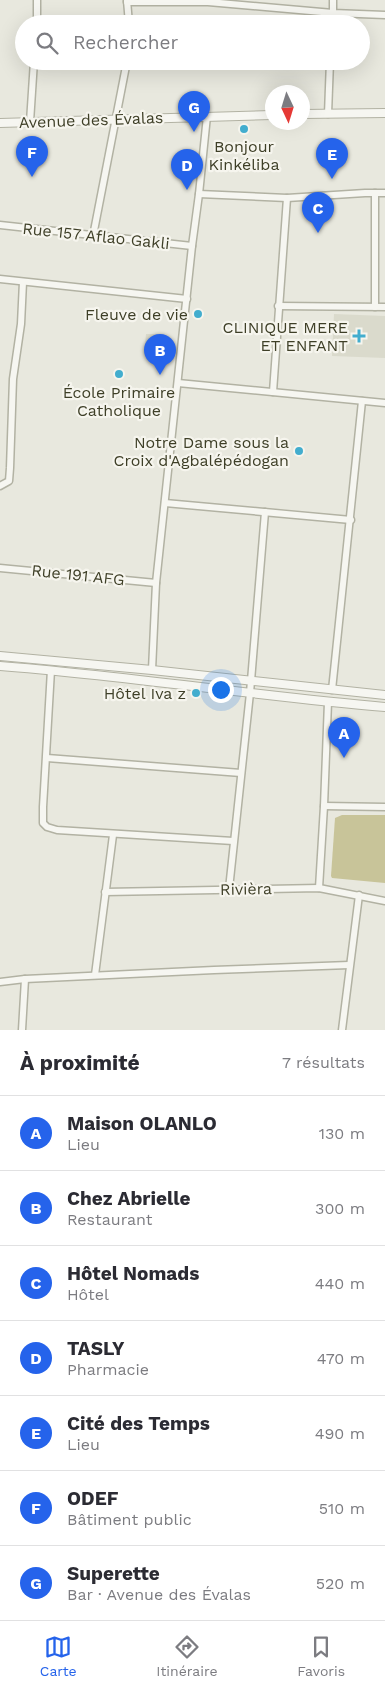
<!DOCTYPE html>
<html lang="fr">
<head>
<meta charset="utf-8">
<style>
	body { margin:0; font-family:"Work Sans",sans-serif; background:#f2f2f3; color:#2b2b33 }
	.compass { position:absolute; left:265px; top:85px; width:45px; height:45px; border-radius:50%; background:#fff; box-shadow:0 5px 20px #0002; rotate:176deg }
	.you { position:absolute; left:220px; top:689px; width:18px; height:18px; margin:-12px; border:4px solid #fff; border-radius:50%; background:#1a73e8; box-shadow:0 0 0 8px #1a73e833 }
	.badge { display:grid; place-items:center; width:32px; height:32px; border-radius:50%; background:#2563eb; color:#fff; font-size:16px; font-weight:700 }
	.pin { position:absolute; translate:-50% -41px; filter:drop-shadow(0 1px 2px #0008) }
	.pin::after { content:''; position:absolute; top:26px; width:18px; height:15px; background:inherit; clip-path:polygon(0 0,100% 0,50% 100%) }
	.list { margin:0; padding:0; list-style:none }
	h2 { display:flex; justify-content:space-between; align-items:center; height:65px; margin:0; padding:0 20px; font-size:21px }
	h2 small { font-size:16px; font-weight:400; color:#7c7c81 }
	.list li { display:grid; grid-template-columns:32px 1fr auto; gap:15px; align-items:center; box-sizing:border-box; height:75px; padding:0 20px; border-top:1px solid #e1e1e2 }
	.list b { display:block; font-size:19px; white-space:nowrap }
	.list p { margin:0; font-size:16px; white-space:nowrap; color:#7c7c81 }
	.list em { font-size:16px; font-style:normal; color:#7c7c81 }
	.icon { flex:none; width:28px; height:28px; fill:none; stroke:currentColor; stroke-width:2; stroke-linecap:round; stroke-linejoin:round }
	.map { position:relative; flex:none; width:385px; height:1030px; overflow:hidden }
	.search { position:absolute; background:#fff; box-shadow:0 5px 20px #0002; left:15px; right:15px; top:15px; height:55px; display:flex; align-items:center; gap:12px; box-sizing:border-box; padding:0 18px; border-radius:28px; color:#7c7c81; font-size:19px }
	.sheet { height:590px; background:#fff }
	nav { display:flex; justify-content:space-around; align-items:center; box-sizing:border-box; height:70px; border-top:1px solid #e1e1e2; background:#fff; font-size:14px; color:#7c7c81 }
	nav a { display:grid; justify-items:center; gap:2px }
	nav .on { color:#2563eb }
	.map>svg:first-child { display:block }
	.built { fill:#dadacc }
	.water { fill:#c8c499 }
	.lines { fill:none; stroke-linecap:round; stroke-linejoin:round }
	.minor-casing { stroke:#b2b2a3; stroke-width:9 }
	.tertiary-casing { stroke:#b2b2a3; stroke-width:10 }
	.minor { stroke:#f6f6f1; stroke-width:6 }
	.tertiary { stroke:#f6f6f1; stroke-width:8 }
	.poi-dot { fill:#42adce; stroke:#f6f5ee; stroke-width:2 }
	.labels { text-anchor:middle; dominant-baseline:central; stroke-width:4.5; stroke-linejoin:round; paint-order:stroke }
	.street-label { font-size:16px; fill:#3e3f27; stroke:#f6f5ee }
	.poi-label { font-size:16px; fill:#3e3f27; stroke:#f6f5ee; text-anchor:end }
</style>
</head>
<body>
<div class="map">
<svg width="385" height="1030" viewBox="0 0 385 1030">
	<rect width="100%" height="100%" fill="#e8e8de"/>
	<g class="built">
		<polygon points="334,314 385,316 385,358 332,356"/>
		<polygon points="146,334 157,334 158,337 165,336 164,346 145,345"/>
	</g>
	<polygon class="water" points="342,815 385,815 385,883 332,878 331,876 335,818"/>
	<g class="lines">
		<g class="minor-casing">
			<g id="minor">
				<polyline points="127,0 129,24"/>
				<polyline points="127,2 208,2 333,13 385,15"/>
				<polyline points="37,24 37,0"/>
				<polyline points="333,24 333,0"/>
				<polyline points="328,114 330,61"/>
				<polyline points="30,122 34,61"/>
				<polyline points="375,193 375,307"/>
				<polyline points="199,194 287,198 365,193 385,193"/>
				<polyline points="0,225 192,246"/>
				<polyline points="93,236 127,61"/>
				<polyline points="0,279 187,299"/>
				<polyline points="278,306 385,307"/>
				<polyline points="178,383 385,403"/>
				<polyline points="273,392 287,198"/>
				<polyline points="0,486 9,481 10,468 13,379 21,324 23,282"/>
				<polyline points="165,503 351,520"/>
				<polyline points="0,568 156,583"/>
				<polyline points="51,670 43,807 43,823 47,827 57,830 233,841"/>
				<polyline points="152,670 156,583 192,246 199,194 207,116"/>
				<polyline points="332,690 362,401"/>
				<polyline points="47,758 241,773"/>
				<polyline points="324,806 385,807"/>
				<polyline points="319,888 324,806 328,702"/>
				<polyline points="229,889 250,693 265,512"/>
				<polyline points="105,892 319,888 385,901"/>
				<polyline points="95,975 113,835"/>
				<polyline points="0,982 25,979 214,970 349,965"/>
				<polyline points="22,1030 25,979"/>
				<polyline points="342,1030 359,895"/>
			</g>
		</g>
		<g class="tertiary-casing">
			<g id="tertiary">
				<polyline points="302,114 385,113"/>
				<polyline points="0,123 272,115"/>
				<polyline points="0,656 152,670 385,695"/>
				<path d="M0,666C129,676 256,696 385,707"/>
			</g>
		</g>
		<use href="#minor" class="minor"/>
		<use href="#tertiary" class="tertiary"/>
	</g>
	<g class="poi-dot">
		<circle cx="244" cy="129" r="5"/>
		<circle cx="198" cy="314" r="5"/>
		<path d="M356.5 328.5h5v5h5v5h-5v5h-5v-5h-5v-5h5z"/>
		<circle cx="119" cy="374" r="5"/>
		<circle cx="299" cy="451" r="5"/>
		<circle cx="196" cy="693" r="5"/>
	</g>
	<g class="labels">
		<g class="street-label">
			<text transform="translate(91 120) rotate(-2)">Avenue des Évalas</text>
			<text transform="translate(96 236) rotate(6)">Rue 157 Aflao Gakli</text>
			<text transform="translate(78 575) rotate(6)">Rue 191 AFG</text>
			<text transform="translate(246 889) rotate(-1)">Rivièra</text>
		</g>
		<g class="poi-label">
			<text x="244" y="146" text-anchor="middle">Bonjour<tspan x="244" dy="18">Kinkéliba</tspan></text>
			<text x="188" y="314">Fleuve de vie</text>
			<text x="348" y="327">CLINIQUE MERE<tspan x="348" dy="18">ET ENFANT</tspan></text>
			<text x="119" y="392" text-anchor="middle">École Primaire<tspan x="119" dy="18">Catholique</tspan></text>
			<text x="289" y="442">Notre Dame sous la<tspan x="289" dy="18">Croix d'Agbalépédogan</tspan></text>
			<text x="186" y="693">Hôtel Iva z</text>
		</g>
	</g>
</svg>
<svg class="compass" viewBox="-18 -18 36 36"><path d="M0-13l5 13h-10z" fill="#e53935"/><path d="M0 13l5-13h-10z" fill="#7c7c81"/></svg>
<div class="you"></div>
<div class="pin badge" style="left:344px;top:758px">A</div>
<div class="pin badge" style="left:160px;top:375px">B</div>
<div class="pin badge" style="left:318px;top:233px">C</div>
<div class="pin badge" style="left:187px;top:190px">D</div>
<div class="pin badge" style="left:332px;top:179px">E</div>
<div class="pin badge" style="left:32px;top:177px">F</div>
<div class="pin badge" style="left:194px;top:132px">G</div>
<div class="search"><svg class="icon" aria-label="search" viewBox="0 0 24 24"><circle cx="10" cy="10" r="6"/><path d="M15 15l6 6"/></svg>Rechercher</div>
</div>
<section class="sheet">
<h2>À proximité<small>7 résultats</small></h2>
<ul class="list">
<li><span class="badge">A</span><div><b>Maison OLANLO</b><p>Lieu</p></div><em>130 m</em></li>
<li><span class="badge">B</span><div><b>Chez Abrielle</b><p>Restaurant</p></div><em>300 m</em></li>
<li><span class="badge">C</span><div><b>Hôtel Nomads</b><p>Hôtel</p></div><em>440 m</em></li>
<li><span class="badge">D</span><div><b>TASLY</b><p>Pharmacie</p></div><em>470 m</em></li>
<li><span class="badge">E</span><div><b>Cité des Temps</b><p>Lieu</p></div><em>490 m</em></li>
<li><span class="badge">F</span><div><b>ODEF</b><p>Bâtiment public</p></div><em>510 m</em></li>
<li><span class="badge">G</span><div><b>Superette</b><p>Bar · Avenue des Évalas</p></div><em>520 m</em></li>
</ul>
</section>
<nav>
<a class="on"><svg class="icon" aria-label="map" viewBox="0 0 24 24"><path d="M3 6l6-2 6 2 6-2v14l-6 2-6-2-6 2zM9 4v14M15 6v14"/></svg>Carte</a>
<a><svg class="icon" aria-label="directions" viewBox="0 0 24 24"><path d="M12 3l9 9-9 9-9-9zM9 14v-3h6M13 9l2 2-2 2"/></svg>Itinéraire</a>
<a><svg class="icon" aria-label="saved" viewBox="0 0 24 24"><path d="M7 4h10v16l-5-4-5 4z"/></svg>Favoris</a>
</nav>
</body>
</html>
